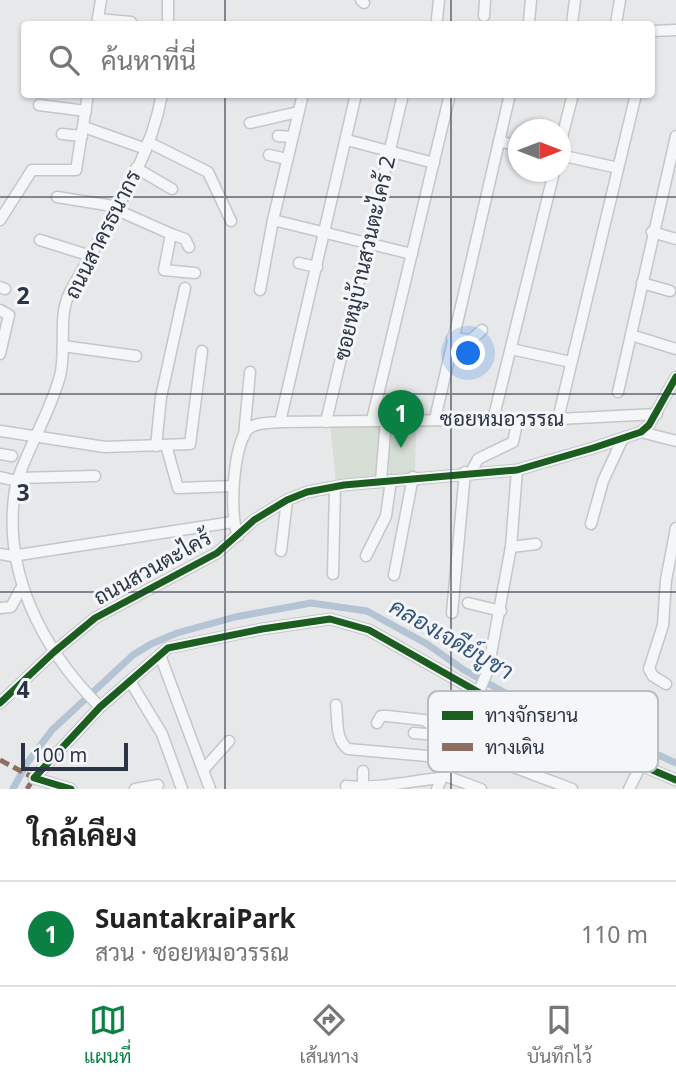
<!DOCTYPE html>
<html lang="th">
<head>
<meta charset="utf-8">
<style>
	body { margin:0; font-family:"Noto Sans",Sarabun,sans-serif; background:#f6f6f6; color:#222 }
	.compass { position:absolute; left:508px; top:119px; width:63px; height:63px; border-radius:50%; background:#fff; box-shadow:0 2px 5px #0004; rotate:90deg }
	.scale { position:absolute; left:21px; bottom:18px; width:107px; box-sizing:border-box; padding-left:7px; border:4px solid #2b3445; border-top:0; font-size:19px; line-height:24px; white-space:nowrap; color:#2b3445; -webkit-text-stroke:5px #f4f6f9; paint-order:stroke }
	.you { position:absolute; left:469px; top:354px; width:24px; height:24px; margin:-18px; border:5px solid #fff; border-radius:50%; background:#1a73e8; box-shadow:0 0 0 10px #1a73e833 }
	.badge { display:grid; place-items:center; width:46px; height:46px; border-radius:50%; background:#0b8043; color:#fff; font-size:23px; font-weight:700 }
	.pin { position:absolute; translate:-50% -58px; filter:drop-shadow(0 2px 4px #0008) }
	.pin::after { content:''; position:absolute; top:37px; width:24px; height:21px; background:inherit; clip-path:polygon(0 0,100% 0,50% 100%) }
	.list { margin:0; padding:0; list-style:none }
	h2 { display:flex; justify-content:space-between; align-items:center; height:91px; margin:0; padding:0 28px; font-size:30px }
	h2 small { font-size:23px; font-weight:400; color:#767676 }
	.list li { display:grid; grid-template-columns:46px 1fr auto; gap:21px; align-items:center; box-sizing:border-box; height:105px; padding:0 28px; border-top:2px solid #e0e0e0 }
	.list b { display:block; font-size:26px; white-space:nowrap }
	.list p { margin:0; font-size:23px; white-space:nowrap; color:#767676 }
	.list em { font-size:23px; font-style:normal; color:#767676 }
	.icon { flex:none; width:38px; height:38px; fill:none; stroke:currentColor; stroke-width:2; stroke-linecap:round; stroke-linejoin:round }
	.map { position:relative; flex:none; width:676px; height:789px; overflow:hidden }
	.search { position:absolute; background:#fff; box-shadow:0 2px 5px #0004; left:21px; right:21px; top:21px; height:77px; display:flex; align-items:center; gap:18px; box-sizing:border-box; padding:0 24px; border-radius:7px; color:#767676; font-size:26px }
	.sheet { height:196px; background:#fff }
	nav { display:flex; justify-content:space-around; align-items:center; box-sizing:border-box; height:98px; border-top:2px solid #e0e0e0; background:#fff; font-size:19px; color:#767676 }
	nav a { display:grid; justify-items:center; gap:4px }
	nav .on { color:#0b8043 }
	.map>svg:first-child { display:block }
	.green { fill:#d6ded6 }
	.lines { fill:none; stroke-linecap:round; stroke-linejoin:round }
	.canal { stroke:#b4c4d5; stroke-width:7 }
	.minor-casing { stroke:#c4c6c8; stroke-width:13 }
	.minor { stroke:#f5f6f7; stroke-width:10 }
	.quiet { stroke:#8d6e63; stroke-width:5; stroke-dasharray:10 5; stroke-linecap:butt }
	.cycleway-casing { stroke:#f4f6f9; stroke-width:11 }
	.cycleway { stroke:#1b5e20; stroke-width:7 }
	.grid { fill:none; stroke:#2b3445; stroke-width:2; stroke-opacity:0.55 }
	.labels { text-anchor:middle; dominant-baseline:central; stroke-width:6; stroke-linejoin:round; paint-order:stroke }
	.street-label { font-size:21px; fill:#2b3445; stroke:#f4f6f9 }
	.water-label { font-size:23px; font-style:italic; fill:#34527a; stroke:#f4f6f9 }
	.key { fill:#f4f6f9; stroke:#b8bcc3; stroke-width:2 }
	.key-label { font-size:19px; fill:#2b3445 }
	.grid-label { font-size:23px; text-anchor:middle; font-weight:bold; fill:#2b3445; stroke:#f4f6f9; stroke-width:6; stroke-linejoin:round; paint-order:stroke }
</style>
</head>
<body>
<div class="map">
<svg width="676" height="789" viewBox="0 0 676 789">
	<rect width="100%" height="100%" fill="#e6e8ea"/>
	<polygon class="green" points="416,421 415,473 390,475 384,427 379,475 336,482 330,423"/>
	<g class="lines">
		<polyline class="canal" points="13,789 27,763 52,730 133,655 151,644 177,633 235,617 311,603 367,611 427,644 464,670 554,720 632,743 676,763"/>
		<g class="minor-casing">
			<g id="minor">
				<polyline points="168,0 168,24"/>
				<polyline points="361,0 364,3"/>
				<polyline points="484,16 485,0"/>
				<polyline points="98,19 131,22"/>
				<polyline points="437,19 439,0"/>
				<polyline points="529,22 531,0"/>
				<polyline points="97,24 101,0"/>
				<polyline points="572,24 575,0"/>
				<polyline points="616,24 620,0"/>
				<polyline points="652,31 676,30"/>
				<polyline points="39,105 86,111"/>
				<polyline points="250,123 298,112"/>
				<polyline points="84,127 146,149"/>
				<polyline points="62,134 82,136"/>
				<polyline points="278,136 292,137"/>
				<polyline points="347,140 434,163"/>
				<polyline points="499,141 518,146"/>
				<polyline points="148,142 208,172 231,221"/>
				<polyline points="560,145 573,94"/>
				<polyline points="269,155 287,159"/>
				<polyline points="560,155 618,168"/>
				<polyline points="136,168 172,189"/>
				<polyline points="57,197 119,207"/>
				<polyline points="117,210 171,234 164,270 195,273"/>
				<polyline points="0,220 32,170 76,170 88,94"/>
				<polyline points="273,220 412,254"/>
				<polyline points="652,232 676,239"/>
				<polyline points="171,234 185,239 189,247"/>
				<polyline points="40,240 91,256"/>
				<polyline points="299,263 317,267"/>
				<polyline points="642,283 670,291"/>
				<polyline points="0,287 5,289"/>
				<polyline points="260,290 273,220 303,94"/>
				<polyline points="0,310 9,315 0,354"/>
				<polyline points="631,335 676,349"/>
				<polyline points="452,338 471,340 482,330"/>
				<polyline points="63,346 136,356"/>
				<polyline points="511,349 571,362"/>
				<polyline points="618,392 676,136"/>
				<polyline points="435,419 510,94"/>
				<polyline points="558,419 636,94"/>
				<polyline points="372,420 450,94"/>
				<polyline points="493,420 554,172"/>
				<polyline points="280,422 356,94"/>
				<polyline points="326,422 403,94"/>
				<polyline points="0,431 105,447 190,444 202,351"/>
				<polyline points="641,432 676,441"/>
				<polyline points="244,436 250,372"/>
				<polyline points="166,445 178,488 233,486"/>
				<polyline points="156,446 161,397 185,288"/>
				<polyline points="0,454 12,456"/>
				<polyline points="471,472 478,459 513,442 518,419"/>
				<polyline points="0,477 17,481"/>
				<polyline points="18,478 95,476"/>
				<polyline points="381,481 386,419"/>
				<polyline points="591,524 603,481 623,438"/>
				<path d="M238,536C229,516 233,445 248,429C256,422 270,423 280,422L558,419L657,414"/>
				<polyline points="511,547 536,544"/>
				<polyline points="281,551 287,500"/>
				<polyline points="0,554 12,556 233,522"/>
				<polyline points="366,556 386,516 391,480"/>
				<polyline points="333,574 335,487"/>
				<polyline points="394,575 413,477"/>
				<polyline points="468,603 501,611"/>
				<polyline points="0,608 11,607 20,590"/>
				<polyline points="452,613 465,472"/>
				<polyline points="160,655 210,789"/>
				<polyline points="130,681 162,734 182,789"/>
				<polyline points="666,684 653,676 649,669 663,625 666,580 676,528"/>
				<polyline points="0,703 54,652 95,618 217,553 254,520 287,500 307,492 344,485 517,470 593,448 641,432 649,425 676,377"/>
				<path d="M336,705C338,720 335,740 348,749L450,758"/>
				<path d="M100,707C42,649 0,570 16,484C28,447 50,413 60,376C67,349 57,317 70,292C104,228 149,167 162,94"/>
				<polyline points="377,723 381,716 387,716 424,720 435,727 462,730"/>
				<polyline points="414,733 458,737"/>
				<polyline points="455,745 572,789"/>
				<polyline points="501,760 516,713"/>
				<polyline points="204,769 229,741"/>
				<polyline points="363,771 363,788"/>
				<polyline points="443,775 481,789"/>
				<path d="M346,786C377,789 409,781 441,778"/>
				<polyline points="71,789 34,778 100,707 168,648 262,629 330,619 369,630 508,709 676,780"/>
				<polyline points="135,789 158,785"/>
				<polyline points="437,789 488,670 511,547 517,470"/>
				<polyline points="629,789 642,763"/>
			</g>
		</g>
		<use href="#minor" class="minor"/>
		<polyline class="quiet" points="0,760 34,778 27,789"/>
		<g class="cycleway-casing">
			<g id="cycleway">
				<polyline points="0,703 54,652 95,618 217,553 254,520 287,500 307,492 344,485 517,470 593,448 641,432 649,425 676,377"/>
				<polyline points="71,789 34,778 100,707 168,648 262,629 330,619 369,630 508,709 676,780"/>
			</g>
		</g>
		<use href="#cycleway" class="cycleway"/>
	</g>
	<path class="grid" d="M225,0V24M451,0V24M225,94V789M451,94V789M0,197H676M0,394H676M0,592H676"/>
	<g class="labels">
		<g class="street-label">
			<text transform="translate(102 234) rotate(-63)">ถนนสาครธนากร</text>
			<text transform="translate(364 258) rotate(-77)">ซอยหมู่บ้านสวนตะไคร้ 2</text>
			<text x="502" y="418">ซอยหมอวรรณ</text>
			<text transform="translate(152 567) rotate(-29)">ถนนสวนตะไคร้</text>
		</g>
		<g class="water-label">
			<text transform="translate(452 638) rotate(30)">คลองเจดีย์บูชา</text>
		</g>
	</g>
	<rect x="428" y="691" width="230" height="81" rx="10" class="key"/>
	<rect x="442" y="711" width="31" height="9" fill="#1b5e20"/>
	<rect x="442" y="743" width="31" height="8" fill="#8d6e63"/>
	<g class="key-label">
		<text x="485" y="722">ทางจักรยาน</text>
		<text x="485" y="754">ทางเดิน</text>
	</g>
	<g class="grid-label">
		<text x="23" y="304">2</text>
		<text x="23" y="501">3</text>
		<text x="23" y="698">4</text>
	</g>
</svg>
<svg class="compass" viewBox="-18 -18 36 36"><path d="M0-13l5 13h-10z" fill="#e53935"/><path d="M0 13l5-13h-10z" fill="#767676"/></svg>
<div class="scale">100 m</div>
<div class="you"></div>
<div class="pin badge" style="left:401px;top:448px">1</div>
<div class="search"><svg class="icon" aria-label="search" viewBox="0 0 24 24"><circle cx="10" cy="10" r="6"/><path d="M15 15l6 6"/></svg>ค้นหาที่นี่</div>
</div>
<section class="sheet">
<h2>ใกล้เคียง<small></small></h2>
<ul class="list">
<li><span class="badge">1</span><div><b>SuantakraiPark</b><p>สวน · ซอยหมอวรรณ</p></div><em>110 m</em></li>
</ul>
</section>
<nav>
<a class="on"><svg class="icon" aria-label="map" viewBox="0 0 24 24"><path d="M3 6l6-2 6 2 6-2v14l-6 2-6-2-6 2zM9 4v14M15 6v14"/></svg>แผนที่</a>
<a><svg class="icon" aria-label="directions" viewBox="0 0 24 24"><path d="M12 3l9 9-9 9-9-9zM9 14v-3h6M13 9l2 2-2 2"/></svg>เส้นทาง</a>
<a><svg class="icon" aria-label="saved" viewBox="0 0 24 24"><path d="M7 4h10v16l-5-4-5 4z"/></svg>บันทึกไว้</a>
</nav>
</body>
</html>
